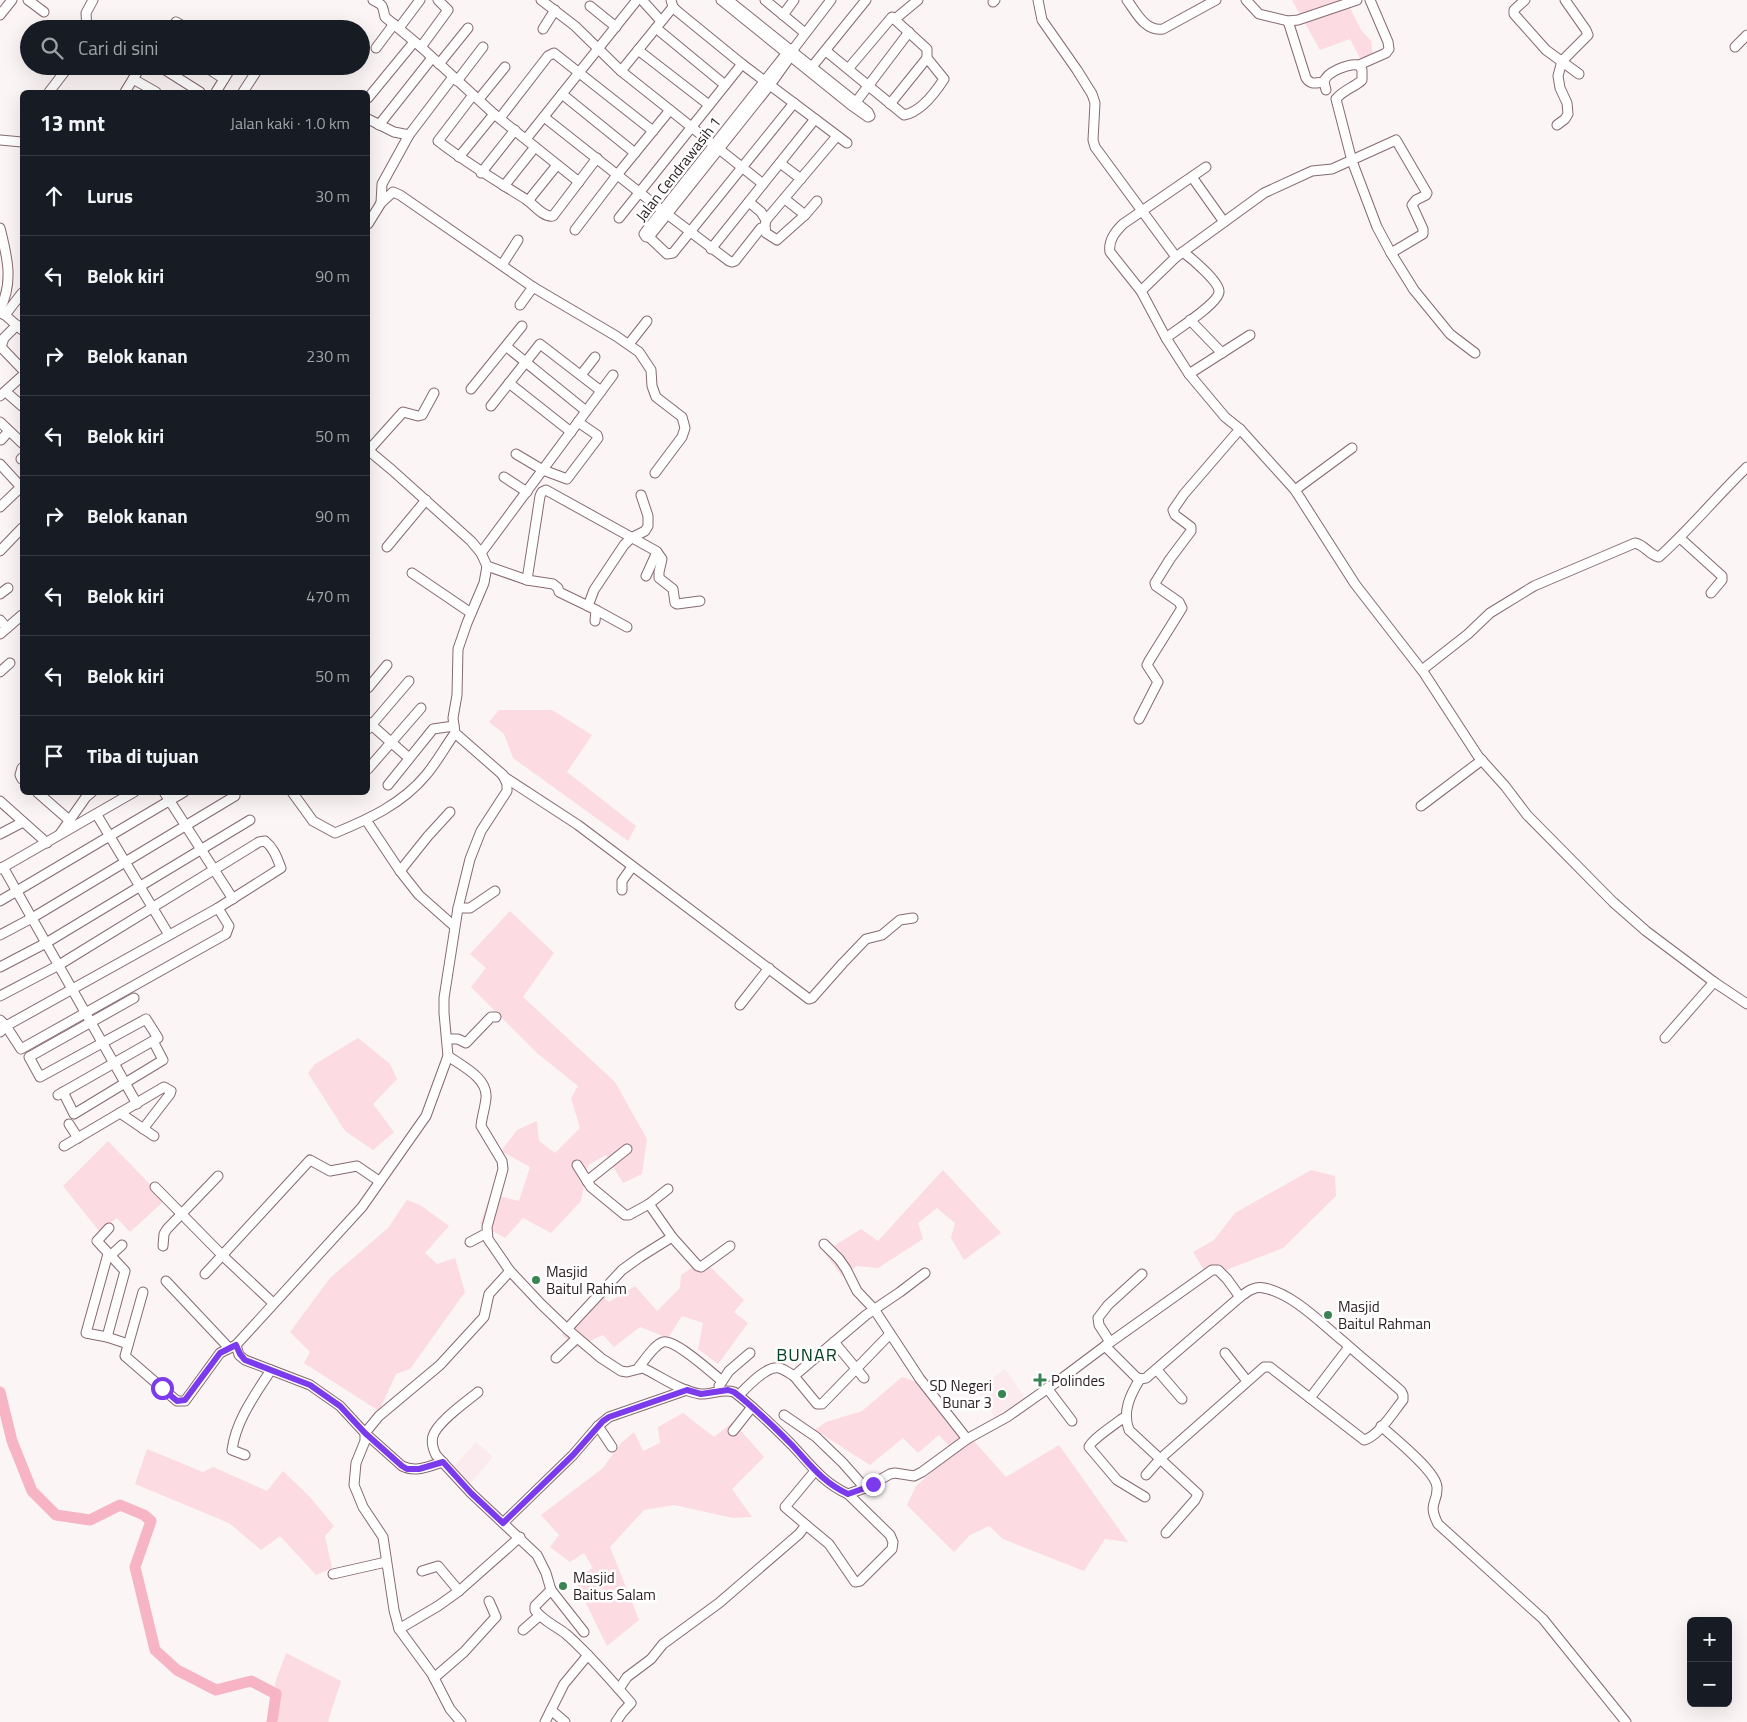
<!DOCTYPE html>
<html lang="id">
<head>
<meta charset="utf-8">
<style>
	body { margin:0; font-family:"Titillium Web",sans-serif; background:#242831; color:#f1f3f6 }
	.controls { position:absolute; right:15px; bottom:15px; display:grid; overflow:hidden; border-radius:8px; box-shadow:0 5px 20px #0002 }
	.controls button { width:45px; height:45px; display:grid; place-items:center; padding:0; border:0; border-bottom:1px solid #363941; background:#171b24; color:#f1f3f6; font:25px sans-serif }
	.stop { position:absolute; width:15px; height:15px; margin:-11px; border:4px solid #7c3aed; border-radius:50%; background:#fff }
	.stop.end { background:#7c3aed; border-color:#fff; box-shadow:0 1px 5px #0008 }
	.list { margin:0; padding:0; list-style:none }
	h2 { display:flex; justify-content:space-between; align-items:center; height:65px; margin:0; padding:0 20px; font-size:21px }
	h2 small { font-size:16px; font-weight:400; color:#9ea1a6 }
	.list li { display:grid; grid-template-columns:32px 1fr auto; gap:15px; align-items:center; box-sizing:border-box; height:80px; padding:0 20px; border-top:1px solid #363941 }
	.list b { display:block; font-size:19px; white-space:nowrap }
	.list em { font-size:16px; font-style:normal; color:#9ea1a6 }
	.icon { flex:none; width:28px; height:28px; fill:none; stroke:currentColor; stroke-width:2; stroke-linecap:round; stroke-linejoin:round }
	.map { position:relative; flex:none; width:1747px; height:1722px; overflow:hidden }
	.search { position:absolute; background:#171b24; box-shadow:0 5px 20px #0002; left:20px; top:20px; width:350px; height:55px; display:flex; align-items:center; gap:12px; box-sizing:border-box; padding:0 18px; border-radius:28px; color:#9ea1a6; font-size:19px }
	.panel { position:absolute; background:#171b24; box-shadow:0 5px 20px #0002; left:20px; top:90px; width:350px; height:705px; border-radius:8px }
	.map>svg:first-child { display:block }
	.built { fill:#fbeaee }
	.green { fill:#fcdbe2 }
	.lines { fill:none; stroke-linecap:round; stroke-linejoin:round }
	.river { stroke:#f7b4c4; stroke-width:11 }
	.minor-casing { stroke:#866a70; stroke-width:11 }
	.minor { stroke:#fff; stroke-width:9 }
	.route { stroke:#7c3aed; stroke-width:6 }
	.poi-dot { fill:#388453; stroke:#fff; stroke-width:2 }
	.labels { text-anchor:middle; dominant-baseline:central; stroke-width:5; stroke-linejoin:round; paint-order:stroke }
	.street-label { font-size:15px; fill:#2c2023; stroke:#fff }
	.poi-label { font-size:15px; fill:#2c2023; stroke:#fff; text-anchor:start }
	.quarter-label { font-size:18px; letter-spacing:1px; fill:#074121; stroke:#fff }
</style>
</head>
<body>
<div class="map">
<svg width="1747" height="1722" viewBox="0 0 1747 1722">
	<rect width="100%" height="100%" fill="#fbf5f6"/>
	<g class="built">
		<polygon points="1005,1369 1026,1399 996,1419 977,1390"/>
		<polygon points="476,1442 493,1457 466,1488 449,1473"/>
	</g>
	<g class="green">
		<polygon points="1292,0 1346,0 1361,30 1371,41 1373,56 1361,60 1350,39 1320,50"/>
		<polygon points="499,710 552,710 592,735 567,772 636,826 628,841 513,758 504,734 489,722"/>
		<polygon points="510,911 554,953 523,997 615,1082 647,1139 642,1174 623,1183 606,1155 588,1165 581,1201 551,1233 523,1218 505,1238 480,1224 491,1194 519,1201 530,1167 501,1151 517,1130 537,1121 539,1141 555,1153 580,1128 571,1098 578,1086 537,1053 471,987 486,968 470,954"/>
		<polygon points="358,1038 390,1064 397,1079 373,1104 394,1132 373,1150 345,1131 308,1073 315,1064"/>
		<polygon points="108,1141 165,1200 130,1232 117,1218 99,1231 63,1186"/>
		<polygon points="943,1170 1001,1233 964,1260 951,1238 955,1223 937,1208 918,1223 923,1239 878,1268 857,1266 842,1276 824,1252 861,1229 878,1241"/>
		<polygon points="1311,1170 1335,1176 1336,1196 1283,1248 1208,1277 1193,1252 1214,1240 1235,1213"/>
		<polygon points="407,1200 420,1205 449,1226 425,1253 437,1264 455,1258 465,1292 410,1369 396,1374 379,1411 304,1363 310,1352 290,1332 330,1278 388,1228"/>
		<polygon points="703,1260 744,1300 734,1312 748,1323 718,1364 698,1349 703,1323 682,1316 668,1338 640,1327 614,1347 603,1335 576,1348 562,1335 599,1293 609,1302 635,1286 657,1311 680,1288 681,1275"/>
		<polygon points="902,1377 917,1382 947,1411 1006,1477 1059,1445 1128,1542 1105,1539 1084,1571 1003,1539 989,1526 970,1535 954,1552 907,1505 916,1486 954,1452 939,1435 918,1453 903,1438 870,1465 815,1430 826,1422 862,1411"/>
		<polygon points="683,1413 714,1437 733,1422 764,1457 732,1489 752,1517 733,1518 674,1505 644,1510 610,1547 639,1620 607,1646 574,1579 593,1568 584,1553 570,1562 550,1547 559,1535 541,1515 603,1468 621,1443 634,1432 643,1451 660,1443 658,1427"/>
		<polygon points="147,1449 203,1472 213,1467 267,1491 283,1471 309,1496 334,1526 325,1536 332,1568 316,1575 280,1536 261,1550 229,1523 135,1484"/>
		<polygon points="286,1653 341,1681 328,1721 330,1722 278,1722 275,1683"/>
	</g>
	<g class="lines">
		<polyline class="river" points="0,1392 12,1441 32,1491 56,1515 90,1520 120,1505 144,1515 151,1521 135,1567 155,1650 177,1670 216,1690 251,1681 276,1694 272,1722"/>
		<g class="minor-casing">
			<g id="minor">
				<polyline points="28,0 44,12"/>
				<path d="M373,0C385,6 382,6 385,17L421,47L494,114L579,182"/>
				<polyline points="541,0 575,26 621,71 763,184"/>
				<polyline points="642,0 661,21"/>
				<polyline points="671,0 673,7 677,11 742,64 847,143"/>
				<polyline points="721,0 851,105 868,117 870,116 868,112 728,0"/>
				<polyline points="765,0 805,33"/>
				<polyline points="1038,0 1042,20 1077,70 1092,94 1095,103 1093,140 1095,147 1176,257 1141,291 1166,338 1189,374 1225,417 1240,429 1295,490 1355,584 1424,673 1478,756 1505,786 1527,815 1613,902 1646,931 1714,982"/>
				<path d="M1127,0C1136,12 1145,32 1163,29L1216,0"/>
				<polyline points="1246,0 1259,14 1288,21 1298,20 1357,0"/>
				<path d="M1370,0L1388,42L1389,49L1386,53L1359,65L1362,70V80C1355,87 1343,90 1336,99L1352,161L1377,227L1391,253L1414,290L1450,334L1475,353"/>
				<polyline points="1525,0 1514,10 1514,14 1546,50 1579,74"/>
				<polyline points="993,2 995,0"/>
				<polyline points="590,6 616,27"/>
				<polyline points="0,15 12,0"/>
				<polyline points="783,15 794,0"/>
				<polyline points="895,19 918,0"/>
				<path d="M1288,21L1306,78C1311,85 1315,83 1324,82"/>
				<polyline points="399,28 420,0"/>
				<polyline points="656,28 725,85"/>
				<polyline points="87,29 86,13 93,0"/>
				<polyline points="171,29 176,22 188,29"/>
				<polyline points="543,29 555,10"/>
				<polyline points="421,47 448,10 438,0"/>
				<polyline points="795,47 786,54 646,231 644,234 646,237 649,237 770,85 790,57 795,47 831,0"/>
				<polyline points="1735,47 1747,35"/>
				<polyline points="376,48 394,24"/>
				<polyline points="638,50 709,105"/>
				<path d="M826,51L904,115C921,112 935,93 944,79L927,58V49L892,17L848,69"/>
				<polyline points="439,64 468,28"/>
				<polyline points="159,66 200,92"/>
				<polyline points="204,66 224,79"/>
				<polyline points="811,68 866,0"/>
				<polyline points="621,71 673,7"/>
				<polyline points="133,79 156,92"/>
				<polyline points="457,81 483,47"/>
				<path d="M1326,90L1324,82C1326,72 1349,63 1359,65"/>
				<polyline points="49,92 69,66"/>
				<polyline points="125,92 141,66"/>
				<polyline points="216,92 232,66"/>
				<polyline points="243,92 256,72 255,70 250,66"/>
				<polyline points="562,94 635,153"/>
				<path d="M473,95L438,141C466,163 497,181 527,200C534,205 544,218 553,216L597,158"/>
				<polyline points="368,98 414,42"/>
				<polyline points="479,99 505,67"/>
				<polyline points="856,102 909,32"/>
				<polyline points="890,104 927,58"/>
				<polyline points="544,117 663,211 729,261 732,262 735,261 761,228"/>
				<polyline points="500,118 548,56 554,53 653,131"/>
				<polyline points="368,119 394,132 409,135"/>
				<polyline points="379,125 432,58"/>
				<polyline points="1557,125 1565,119 1568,114 1567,103 1560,88 1558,76 1562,61 1588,35 1586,30 1565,0"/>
				<polyline points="526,139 637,0"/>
				<polyline points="0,140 22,142"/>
				<polyline points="459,157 494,114"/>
				<polyline points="780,163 801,179"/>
				<polyline points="481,173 515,130"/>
				<polyline points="1192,177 1224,222"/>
				<polyline points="504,186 535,147"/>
				<polyline points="785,199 805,215 817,201"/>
				<polyline points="528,201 557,165"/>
				<polyline points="749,202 761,212 766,220 765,226 766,233 777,240 805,215"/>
				<polyline points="381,203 382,184 409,135 453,77"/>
				<polyline points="619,218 742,64"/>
				<polyline points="766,220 837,136"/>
				<polyline points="368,224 381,203 393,192 400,195 533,287 616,336 639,352 651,370 652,386 656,397 682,417 685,428 682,437 655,473"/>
				<path d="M0,228C7,256 14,282 0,309"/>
				<polyline points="575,230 617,175 670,110"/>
				<polyline points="649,237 667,254 673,253 794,103"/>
				<polyline points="711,249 815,119"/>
				<polyline points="1176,257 1264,193 1312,171 1332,169 1396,140 1427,193 1426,195 1416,200 1412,205 1423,229 1423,234 1391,253"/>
				<polyline points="502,265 518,240"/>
				<path d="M1141,291L1110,252C1108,240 1116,231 1123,224L1206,167"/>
				<polyline points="520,305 533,287"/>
				<polyline points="0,313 5,315 22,330"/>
				<polyline points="5,315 22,293"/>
				<polyline points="1190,320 1222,353"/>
				<polyline points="17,325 4,338 1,347 22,369"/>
				<path d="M1166,338C1176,330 1218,304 1219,292C1220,282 1191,258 1183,252"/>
				<polyline points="629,344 647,321"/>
				<polyline points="507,347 586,411"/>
				<polyline points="1189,374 1250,335"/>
				<polyline points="581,375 595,357"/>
				<polyline points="509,383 571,432"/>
				<polyline points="471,389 522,326"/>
				<polyline points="6,392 22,406"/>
				<polyline points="0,396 22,376"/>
				<polyline points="491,406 540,344 601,391"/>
				<polyline points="0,422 22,443"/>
				<polyline points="1,440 9,431"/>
				<polyline points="368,450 392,470 471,541 481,553 487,566 484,583 467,623 458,649 457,695 453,718 455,733 503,775 507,784 507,791 481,831 470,859 458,908 444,998 444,1013 448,1056 426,1116 362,1207 236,1345 239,1355 245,1360 310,1385 340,1406 365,1433 365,1441 356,1463 354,1485 363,1507 383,1537 394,1610 399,1629 432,1674 450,1709 461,1722"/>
				<polyline points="368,451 403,412 418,416 422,415 434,393"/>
				<polyline points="516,454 543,470 567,479 598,438 597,435 578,422"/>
				<polyline points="21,459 22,458"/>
				<polyline points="0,464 21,487 0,507"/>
				<polyline points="504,477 527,492"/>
				<polyline points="1295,490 1352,448"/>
				<polyline points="1680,538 1722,576 1722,580 1711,593"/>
				<polyline points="387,547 426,500"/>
				<polyline points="0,551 22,528"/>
				<polyline points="657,552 662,559 659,572 659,578 673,589 675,603 677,604 700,601"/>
				<polyline points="481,553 613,375"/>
				<polyline points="487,566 527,580 553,584 558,588 559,592 588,606"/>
				<polyline points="412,573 471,613"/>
				<polyline points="527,580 540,496 542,492 546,490 656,551 657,552 646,576"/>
				<polyline points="0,594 8,588"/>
				<polyline points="596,610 627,627"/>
				<polyline points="0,620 7,628"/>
				<polyline points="595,621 596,610 588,606 594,590 624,545 631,538 645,531 648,526 648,516 641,495"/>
				<polyline points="0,634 22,615"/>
				<path d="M1422,670L1468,634L1490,613L1534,586L1635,543C1645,545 1649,555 1659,557C1690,529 1717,496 1747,467"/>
				<polyline points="0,672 10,663"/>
				<polyline points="368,688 387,665"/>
				<polyline points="1139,719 1158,682 1147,665 1149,661 1182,608 1179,602 1156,586 1155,583 1170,559 1191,531 1191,527 1175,515 1173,510 1184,494 1240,429"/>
				<polyline points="368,722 409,758"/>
				<polyline points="368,729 409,681"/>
				<polyline points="22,768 20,775 22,779"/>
				<polyline points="368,769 421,708"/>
				<polyline points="503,776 578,825 809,999 812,998 843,963 866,939 882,935 900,920 913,918"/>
				<polyline points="388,785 433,729 454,726"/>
				<polyline points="37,792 69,820"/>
				<polyline points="164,792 233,899"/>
				<path d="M292,792L313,821L335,833C369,819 402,804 426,775C437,762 445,747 455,733"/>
				<polyline points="0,801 47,843"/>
				<polyline points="1421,806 1482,760"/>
				<polyline points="97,815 169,935"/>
				<polyline points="366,820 400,871 419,895 454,926"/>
				<polyline points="0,834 23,822"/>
				<polyline points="60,834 86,797 92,792"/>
				<polyline points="3,867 137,1104"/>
				<polyline points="0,869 134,792"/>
				<polyline points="400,871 428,836 450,812"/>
				<polyline points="622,890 622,881 632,867"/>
				<polyline points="0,901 184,792"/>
				<polyline points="458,908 470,908 495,891"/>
				<polyline points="0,935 32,918 235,796"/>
				<polyline points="0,967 46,943 250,820"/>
				<path d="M0,996L59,965L259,842L265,841C274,848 277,858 281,868L218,908L6,1026L0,1032"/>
				<polyline points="740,1005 769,968"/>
				<polyline points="0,1020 6,1026 21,1049 226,934 229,926 218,908"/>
				<polyline points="1665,1038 1714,982 1747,1004"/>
				<polyline points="447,1039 458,1039 466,1043 491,1017 496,1017"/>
				<path d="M448,1056C462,1066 488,1078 486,1098C485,1108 482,1116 481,1126L502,1161L503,1169L487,1227L488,1239L510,1271L541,1304L567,1329L601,1358L621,1371L627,1372L643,1368C660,1376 680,1391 700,1394C712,1395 722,1388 734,1392C754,1407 773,1426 791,1444C810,1464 822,1482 848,1494L865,1488L890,1474L895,1473L914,1476L922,1472L967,1439L1007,1417L1061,1379L1105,1346L1136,1377L1140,1379L1146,1378L1240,1297C1247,1292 1254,1286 1264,1288C1292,1293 1321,1323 1343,1341C1362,1358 1382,1374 1401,1391L1403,1395V1400C1394,1411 1378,1437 1364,1440L1270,1367H1264L1161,1458L1146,1475"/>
				<polyline points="63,1092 74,1114 163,1060 153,1041"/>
				<polyline points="58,1095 158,1038 146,1019 40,1077 29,1057 134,998"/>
				<polyline points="120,1113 154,1136"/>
				<polyline points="69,1124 78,1138"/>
				<polyline points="64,1146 164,1087 171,1091 170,1094 143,1129"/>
				<polyline points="577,1165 591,1187 625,1215 629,1215 649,1204"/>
				<polyline points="587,1181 627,1149"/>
				<polyline points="155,1187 223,1256 273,1303"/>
				<polyline points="668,1189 649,1204 672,1237"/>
				<polyline points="109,1228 97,1241 125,1271 107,1337 128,1344"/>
				<polyline points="470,1242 487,1233"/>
				<polyline points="824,1244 839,1259 846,1269 857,1291 874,1309 920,1379 967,1439"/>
				<polyline points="163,1246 164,1234 167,1229 218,1176"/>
				<polyline points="110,1256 122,1245"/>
				<polyline points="205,1274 310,1160 330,1171 357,1166 379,1181"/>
				<polyline points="166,1281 229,1348"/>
				<polyline points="143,1292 125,1356 177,1401 185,1401 220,1353 236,1345"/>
				<polyline points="567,1329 622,1270 640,1257 672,1237 698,1266 701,1267 730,1246"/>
				<polyline points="107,1337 86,1333 108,1254"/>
				<polyline points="834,1342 864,1378"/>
				<polyline points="1110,1342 1099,1325 1098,1318 1108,1305 1142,1274"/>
				<polyline points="1105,1346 1212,1270 1218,1270 1227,1279 1240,1297"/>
				<polyline points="1225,1353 1247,1381"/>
				<polyline points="556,1358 577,1338"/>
				<path d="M639,1367C645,1360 654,1345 663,1342C675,1339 712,1373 722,1381"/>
				<polyline points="1157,1370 1182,1399"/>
				<polyline points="794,1376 817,1404 822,1404 890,1334"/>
				<path d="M1140,1379C1130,1395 1122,1412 1129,1430L1198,1494L1195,1500L1166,1533"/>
				<polyline points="719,1386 729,1371 750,1353"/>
				<polyline points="1047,1388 1072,1421"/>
				<path d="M478,1392C466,1402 437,1422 433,1436C431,1443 433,1449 436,1455L471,1493L537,1555L546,1573L551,1590L535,1606V1610C543,1621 556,1626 566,1634C590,1655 610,1679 631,1703L622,1713L616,1722"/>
				<path d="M739,1395C747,1387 767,1365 779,1368C784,1369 789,1373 794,1376L866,1315L900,1292L925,1273"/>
				<polyline points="1310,1398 1349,1347"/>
				<polyline points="784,1415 816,1437 843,1463 865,1488"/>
				<path d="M1126,1416C1118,1422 1091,1440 1089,1447L1117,1480L1145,1497"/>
				<path d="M1381,1426C1394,1438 1436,1471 1437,1487C1438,1504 1427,1502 1438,1524L1543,1619L1626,1722"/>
				<polyline points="733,1431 752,1407"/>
				<polyline points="612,1447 598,1426 609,1417 687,1390"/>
				<path d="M245,1455L232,1450C236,1420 255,1395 271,1370"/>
				<path d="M443,1462C429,1466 416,1473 402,1466L365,1433L379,1416L440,1365L484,1317L489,1294L510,1271"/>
				<polyline points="503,1523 573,1455 598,1426"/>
				<polyline points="806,1525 829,1544 855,1582 860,1581 892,1549 893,1542 890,1535 848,1494"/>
				<polyline points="422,1571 438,1566 459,1591"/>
				<polyline points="333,1574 386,1562"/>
				<polyline points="551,1590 584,1632"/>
				<polyline points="399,1629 438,1606 459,1591 520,1537"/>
				<polyline points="523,1630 539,1616"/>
				<polyline points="434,1678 464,1652 494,1619 496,1617 489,1601"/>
				<polyline points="619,1689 627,1677 651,1659 663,1644 719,1603 799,1534 806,1525 785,1507 815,1471"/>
				<polyline points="551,1710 565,1722"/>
				<polyline points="545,1722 564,1684 588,1655"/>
			</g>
		</g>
		<use href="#minor" class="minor"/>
	</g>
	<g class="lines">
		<path class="route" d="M162,1388L177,1401L185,1400L220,1353L236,1345L240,1354L245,1360L310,1385L340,1406L365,1433L402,1466L407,1469H419L443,1462L471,1493L503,1523L573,1455L603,1421L609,1417L687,1390L701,1394L728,1390L734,1392C754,1407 773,1426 791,1444C810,1464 822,1482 848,1494L865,1488L873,1484"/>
	</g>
	<g class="poi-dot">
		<circle cx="536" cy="1280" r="5"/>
		<circle cx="1328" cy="1315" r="5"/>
		<path d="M1037.5 1372.5h5v5h5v5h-5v5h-5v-5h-5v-5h5z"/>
		<circle cx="1002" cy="1394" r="5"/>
		<circle cx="563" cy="1586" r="5"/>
	</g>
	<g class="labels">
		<g class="street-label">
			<text transform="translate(678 169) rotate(-52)">Jalan Cendrawasih 1</text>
		</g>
		<g class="poi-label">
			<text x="546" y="1271">Masjid<tspan x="546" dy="17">Baitul Rahim</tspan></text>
			<text x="1338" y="1306">Masjid<tspan x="1338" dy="17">Baitul Rahman</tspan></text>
			<text x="1051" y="1380">Polindes</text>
			<text x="992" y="1385" text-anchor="end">SD Negeri<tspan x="992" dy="17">Bunar 3</tspan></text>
			<text x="573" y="1577">Masjid<tspan x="573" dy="17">Baitus Salam</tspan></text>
		</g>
		<g class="quarter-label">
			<text x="807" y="1354">BUNAR</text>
		</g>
	</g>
</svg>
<div class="controls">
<button>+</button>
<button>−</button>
</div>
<div class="stop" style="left:162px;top:1388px"></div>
<div class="stop end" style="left:873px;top:1484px"></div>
<div class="search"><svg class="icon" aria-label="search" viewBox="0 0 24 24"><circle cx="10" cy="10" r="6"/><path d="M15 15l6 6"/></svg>Cari di sini</div>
<section class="panel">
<h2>13 mnt<small>Jalan kaki · 1.0 km</small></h2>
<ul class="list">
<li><svg class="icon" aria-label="ahead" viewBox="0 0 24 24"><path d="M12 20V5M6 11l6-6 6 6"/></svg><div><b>Lurus</b></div><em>30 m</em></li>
<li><svg class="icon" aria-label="left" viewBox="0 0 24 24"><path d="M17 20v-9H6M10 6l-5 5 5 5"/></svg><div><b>Belok kiri</b></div><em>90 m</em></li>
<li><svg class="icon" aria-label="right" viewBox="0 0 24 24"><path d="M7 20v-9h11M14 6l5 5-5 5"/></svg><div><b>Belok kanan</b></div><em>230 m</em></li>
<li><svg class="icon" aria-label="left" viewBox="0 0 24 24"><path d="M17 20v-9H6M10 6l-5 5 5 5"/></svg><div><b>Belok kiri</b></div><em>50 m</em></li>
<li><svg class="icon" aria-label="right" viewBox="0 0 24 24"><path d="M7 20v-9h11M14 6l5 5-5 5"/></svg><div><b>Belok kanan</b></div><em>90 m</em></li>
<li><svg class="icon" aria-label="left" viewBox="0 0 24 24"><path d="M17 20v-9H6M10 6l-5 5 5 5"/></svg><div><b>Belok kiri</b></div><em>470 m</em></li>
<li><svg class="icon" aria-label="left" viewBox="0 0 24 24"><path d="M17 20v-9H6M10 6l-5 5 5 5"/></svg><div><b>Belok kiri</b></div><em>50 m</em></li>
<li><svg class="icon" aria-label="arrive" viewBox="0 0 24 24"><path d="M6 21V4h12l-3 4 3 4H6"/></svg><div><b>Tiba di tujuan</b></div></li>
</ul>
</section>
</div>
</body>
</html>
